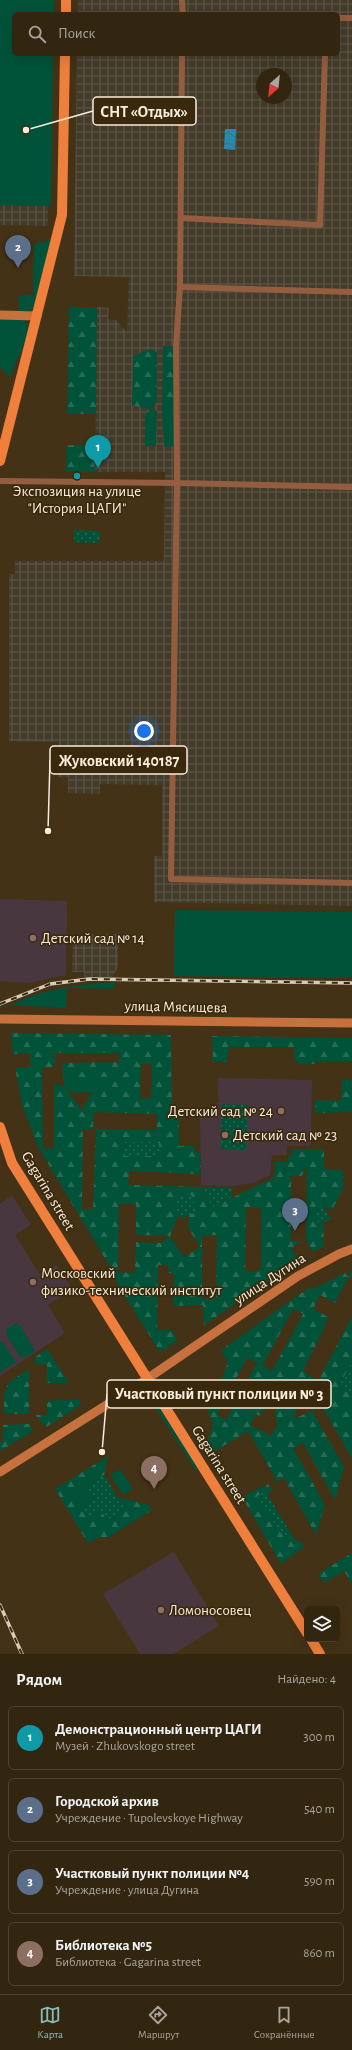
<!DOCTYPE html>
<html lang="ru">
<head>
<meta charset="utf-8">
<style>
	body { margin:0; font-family:"Alegreya Sans",sans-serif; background:#3e321e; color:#f1f3f6 }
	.controls { position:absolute; right:12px; bottom:12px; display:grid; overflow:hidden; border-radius:6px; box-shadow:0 4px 16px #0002 }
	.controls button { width:36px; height:36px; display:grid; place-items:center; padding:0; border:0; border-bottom:1px solid #4e4330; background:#332610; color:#f1f3f6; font:20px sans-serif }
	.compass { position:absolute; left:256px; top:68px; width:36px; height:36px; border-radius:50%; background:#332610; box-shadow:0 4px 16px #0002; rotate:207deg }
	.you { position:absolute; left:144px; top:731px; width:14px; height:14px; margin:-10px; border:3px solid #fff; border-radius:50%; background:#1a73e8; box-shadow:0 0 0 6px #1a73e833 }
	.badge { display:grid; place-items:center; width:26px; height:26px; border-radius:50%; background:#8bbbb9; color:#fff; font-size:13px; font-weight:700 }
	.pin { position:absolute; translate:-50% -33px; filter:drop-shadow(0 1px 2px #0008) }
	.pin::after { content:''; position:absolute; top:21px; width:14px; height:12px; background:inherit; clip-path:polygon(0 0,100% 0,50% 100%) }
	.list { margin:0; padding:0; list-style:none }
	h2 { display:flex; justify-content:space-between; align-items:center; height:52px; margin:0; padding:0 16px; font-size:17px }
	h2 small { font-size:13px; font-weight:400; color:#a9a59f }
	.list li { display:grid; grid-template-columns:26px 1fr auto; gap:12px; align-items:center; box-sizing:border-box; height:64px; margin:0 8px 8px; padding:0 8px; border:1px solid #4e4330; border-radius:6px }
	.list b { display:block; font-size:15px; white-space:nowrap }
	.list p { margin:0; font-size:13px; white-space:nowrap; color:#a9a59f }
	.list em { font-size:13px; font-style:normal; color:#a9a59f }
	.icon { flex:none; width:22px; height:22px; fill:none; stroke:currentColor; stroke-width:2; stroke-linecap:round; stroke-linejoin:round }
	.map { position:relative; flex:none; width:352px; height:1654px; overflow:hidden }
	.search { position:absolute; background:#332610; box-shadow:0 4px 16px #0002; left:12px; right:12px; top:12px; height:44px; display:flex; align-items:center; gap:10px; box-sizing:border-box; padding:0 14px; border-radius:6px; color:#a9a59f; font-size:15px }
	.sheet { height:340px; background:#332610 }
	nav { display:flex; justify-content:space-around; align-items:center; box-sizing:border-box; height:56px; border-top:1px solid #4e4330; background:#332610; font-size:11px; color:#a9a59f }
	nav a { display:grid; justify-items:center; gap:2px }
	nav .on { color:#8bbbb9 }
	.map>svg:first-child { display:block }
	.industrial { fill:url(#industrial-grid); fill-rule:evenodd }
	.education { fill:#49373f }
	.green { fill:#005239 }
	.forest { fill:url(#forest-firs); fill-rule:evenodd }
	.park { fill:url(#park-dots) }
	.water { fill:url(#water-waves) }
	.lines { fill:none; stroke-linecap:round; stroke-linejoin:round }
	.minor { stroke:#945d3f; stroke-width:6 }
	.secondary { stroke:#c7713f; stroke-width:9 }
	.primary { stroke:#ef7f3c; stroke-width:10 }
	.rail-casing { stroke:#d8cbb9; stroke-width:3.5 }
	.rail { stroke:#39280b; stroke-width:2; stroke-dasharray:6; stroke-linecap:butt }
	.culture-dot { fill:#0f9aa8; stroke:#39280b; stroke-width:1.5 }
	.education-dot { fill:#8d6e63; stroke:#39280b; stroke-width:1.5 }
	.labels { text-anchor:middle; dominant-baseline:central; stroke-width:3; stroke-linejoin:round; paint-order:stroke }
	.poi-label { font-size:15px; fill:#f9eddd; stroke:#39280b; text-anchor:start }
	.street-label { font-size:15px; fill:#f9eddd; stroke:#39280b }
	.leader { fill:none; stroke:#f9eddd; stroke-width:1.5 }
	.callout-dot { fill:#f9eddd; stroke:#39280b; stroke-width:1.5 }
	.callout { fill:#39280b; stroke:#f9eddd; stroke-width:1.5 }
	.callout-label { font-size:16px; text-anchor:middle; font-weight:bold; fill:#f9eddd }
</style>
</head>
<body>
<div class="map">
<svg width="352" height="1654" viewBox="0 0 352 1654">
	<defs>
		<pattern id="industrial-grid" width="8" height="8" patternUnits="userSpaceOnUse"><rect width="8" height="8" fill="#443c2b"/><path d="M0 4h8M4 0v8" fill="none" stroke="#605849"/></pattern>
		<pattern id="forest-firs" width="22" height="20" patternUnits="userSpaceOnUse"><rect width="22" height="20" fill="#005239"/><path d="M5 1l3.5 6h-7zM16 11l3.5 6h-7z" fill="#266b55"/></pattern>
		<pattern id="park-dots" width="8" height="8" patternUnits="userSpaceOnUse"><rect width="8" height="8" fill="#005239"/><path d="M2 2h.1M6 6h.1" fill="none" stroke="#266b55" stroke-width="1.8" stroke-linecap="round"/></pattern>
		<pattern id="water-waves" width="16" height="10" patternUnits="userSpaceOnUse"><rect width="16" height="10" fill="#288bad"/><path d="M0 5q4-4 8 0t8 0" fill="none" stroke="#347388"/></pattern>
	</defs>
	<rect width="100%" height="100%" fill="#443216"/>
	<g class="industrial">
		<path d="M78,0H352V906L154,902V856H162V785L100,784V794L68,793V777H58L59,742L9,741V574H15V561H164L165,472H95L97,307L109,308L108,319L116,320L127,332L129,277L74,276L77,54H338V14H78ZM262,74H286V98H262Z"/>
		<polygon points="0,205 48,206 48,226 0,225"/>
		<polygon points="118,934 118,968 111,978 84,977 84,972 72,972 73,935"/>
	</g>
	<g class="education">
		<polygon points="0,899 67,901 66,975 29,983 0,981"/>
		<polygon points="217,1078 312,1080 311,1146 287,1146 287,1155 272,1155 270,1175 253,1183 231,1186 201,1185 200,1118 202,1111 219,1102"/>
		<polygon points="12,1195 31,1225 15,1235 40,1275 56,1265 72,1289 48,1305 65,1333 0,1376 0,1204"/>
		<polygon points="174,1552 219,1626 173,1654 140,1654 103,1594"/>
	</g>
	<g class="green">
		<polygon points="0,0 54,0 54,14 14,14 14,54 53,54 51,206 0,205"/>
		<polygon points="51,240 33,308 28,311 19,311 19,295 33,295 34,244"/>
		<path d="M0,319H24L28,326C27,345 16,359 10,377L0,367Z"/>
		<polygon points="151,410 157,411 156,446 145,446 145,414"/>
		<polygon points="162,411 176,411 177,447 164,446"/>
		<polygon points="175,910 352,912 352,978 174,976"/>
		<path d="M114,982V989L67,988L66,1008L10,1005C44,989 76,984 114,982Z"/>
		<polygon points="71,1078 102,1078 105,1081 105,1088 101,1092 72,1093 68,1089 67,1082"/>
		<polygon points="16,1323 19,1324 34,1349 33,1353 25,1357 20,1357 6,1334 7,1329"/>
		<polygon points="2,1341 16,1362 0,1372 0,1342"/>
		<polygon points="153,1397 199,1467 196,1471 150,1399"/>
		<polygon points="120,1469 133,1489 123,1495 110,1475"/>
		<polygon points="86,1486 94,1499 86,1505 77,1502 72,1494"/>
	</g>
	<g class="forest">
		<polygon points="69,307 97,307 96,414 67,414"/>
		<polygon points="163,346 176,346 176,411 162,411"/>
		<polygon points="150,349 157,352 157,402 151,410 132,405 133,356"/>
		<polygon points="67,445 95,445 95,472 66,471"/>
		<path d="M11,1033L171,1035L172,1115H179V1146H195V1153L200,1152L201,1174L129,1171L128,1185L203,1187L212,1207L274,1178L275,1162H288V1156H292V1150H324V1169H320L343,1170V1189L332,1210L324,1207L316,1222H323L324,1246L313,1252L306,1240L307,1169H304L302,1176H291V1241H302L291,1248L298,1260L204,1325L203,1305L173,1306L174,1274L169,1273L168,1265H158L157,1330H172L178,1340L160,1352L118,1285L113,1272L38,1147L22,1105L15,1067H30V1053L13,1054ZM55,1053H119V1062L62,1063L64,1087L54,1083V1148L43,1149L42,1068L53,1067L55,1063ZM141,1064H152L151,1098H140ZM71,1078H102L105,1081V1088L101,1092H92L82,1110L65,1088L68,1089L67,1082ZM94,1112L157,1114V1130L96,1129L93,1209H82L83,1129H93ZM173,1201L198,1211L189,1215L188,1227L200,1247L184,1257L170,1236L179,1214ZM119,1204H136V1235L170,1236L160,1243L136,1242L135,1273L113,1272L118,1269ZM246,1207L261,1208V1268L256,1272L245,1271ZM217,1235L216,1299H202V1236Z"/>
		<polygon points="212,1036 352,1038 352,1061 316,1061 316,1064 298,1064 294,1059 294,1047 229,1047 227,1062 213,1062"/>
		<polygon points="342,1079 352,1080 352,1112 315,1113 315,1100 341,1101"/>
		<path d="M352,1269V1278H348L335,1303L320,1295L313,1309L328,1317L324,1328L303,1371L318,1381L352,1317V1362L339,1386L352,1393V1459L322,1406L312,1411L344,1467L335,1500L303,1443L293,1448L325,1505L316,1535L284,1478L273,1483L276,1479L248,1431L212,1453L207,1444L213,1425L208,1410L228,1363L221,1350L310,1287L313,1289L345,1273L348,1277ZM293,1309L303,1314L272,1371L263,1365ZM247,1358L257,1363L226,1420L217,1415ZM303,1386L310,1389L314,1398L309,1406L312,1411L293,1419L297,1408L291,1398L295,1389ZM273,1395L281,1399L275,1412L277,1425L271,1436L250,1425L256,1414L259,1416L266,1408Z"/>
		<polygon points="47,1349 69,1383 47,1383 47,1365 35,1364 34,1358"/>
		<path d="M29,1369V1414H4C4,1384 4,1385 29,1369Z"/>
		<polygon points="80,1399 80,1406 46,1427 35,1415 47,1415 47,1401"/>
		<polygon points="29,1424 33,1431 0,1451 0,1442 3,1442 3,1425"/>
		<polygon points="108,1456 104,1475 72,1494 77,1502 86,1505 84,1511 88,1518 101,1511 107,1520 125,1509 118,1497 149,1505 152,1510 107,1538 99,1537 88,1543 55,1489"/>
		<polygon points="268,1484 272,1490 267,1494 266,1491 281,1533 302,1543 304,1547 281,1564 242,1497"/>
		<polygon points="352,1553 352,1584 344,1571 325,1583 318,1574"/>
	</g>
	<g class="park">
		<polygon points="74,530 100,531 99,543 74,542"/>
		<polygon points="222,1104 248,1105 246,1150 221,1149"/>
		<rect x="125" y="1142" width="34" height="14"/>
		<polygon points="203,1187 232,1188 232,1197 212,1207"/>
		<polygon points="190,1193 198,1211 181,1219 173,1201"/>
		<polygon points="315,1206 324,1207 331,1221 316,1222"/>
		<polygon points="352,1362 352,1393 339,1386"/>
		<polygon points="104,1475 125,1509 107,1520 101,1511 88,1519 84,1511 86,1505 94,1499 86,1486"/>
		<polygon points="266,1491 267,1494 295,1540 281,1533 257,1496"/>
	</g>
	<polygon class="water" points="225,129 236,129 235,150 224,149"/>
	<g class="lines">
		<g class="minor">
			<polyline points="182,0 183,14"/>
			<polyline points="338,18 352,18"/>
			<polyline points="182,54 180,287 352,292"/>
			<polyline points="181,218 320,225 325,54"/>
			<polyline points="180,287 176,346 177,483 352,487"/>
			<polyline points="0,481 177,483 171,879 352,883"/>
		</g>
		<g class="secondary">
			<polyline points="0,315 37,316"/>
			<polyline points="0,1019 352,1023"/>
			<polyline points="0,1472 135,1387 298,1276 339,1254 352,1249"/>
		</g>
		<g class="primary">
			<polyline points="66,14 66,0"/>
			<polyline points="0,461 62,215 65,54"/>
			<polyline points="0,1127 12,1163 307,1633"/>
			<polyline points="311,1639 320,1654"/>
		</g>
		<g class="rail-casing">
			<g id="rail">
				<polyline points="0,1004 50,984 89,979 352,983"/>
				<polyline points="0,1605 22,1654"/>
			</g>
		</g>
		<use href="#rail" class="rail"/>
	</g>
	<circle class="culture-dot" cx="77" cy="476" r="4"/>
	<g class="education-dot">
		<circle cx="33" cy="938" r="4"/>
		<circle cx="281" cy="1111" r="4"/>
		<circle cx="225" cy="1135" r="4"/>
		<circle cx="33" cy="1282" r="4"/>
		<circle cx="161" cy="1610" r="4"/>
	</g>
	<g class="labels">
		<g class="poi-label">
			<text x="77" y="491" text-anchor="middle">Экспозиция на улице<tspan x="77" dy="17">"История ЦАГИ"</tspan></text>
			<text x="41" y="938">Детский сад № 14</text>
			<text x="273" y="1111" text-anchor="end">Детский сад № 24</text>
			<text x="233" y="1135">Детский сад № 23</text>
			<text x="41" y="1273">Московский<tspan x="41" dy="17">физико-технический институт</tspan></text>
			<text x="169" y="1610">Ломоносовец</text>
		</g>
		<g class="street-label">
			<text transform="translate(176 1007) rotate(1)">улица Мясищева</text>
			<text transform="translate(48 1191) rotate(59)">Gagarina street</text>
			<text transform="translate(270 1279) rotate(-33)">улица Дугина</text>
			<text transform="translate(219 1465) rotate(58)">Gagarina street</text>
		</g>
	</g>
	<path class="leader" d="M26 130L93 111M48 831L50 760M102 1452L107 1394"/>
	<g class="callout-dot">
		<circle cx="26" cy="130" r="4"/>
		<circle cx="48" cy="831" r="4"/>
		<circle cx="102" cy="1452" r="4"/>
	</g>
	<g class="callout">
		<rect x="93" y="97" width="103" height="28" rx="4"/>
		<rect x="50" y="746" width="137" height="28" rx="4"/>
		<rect x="107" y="1380" width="224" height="28" rx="4"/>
	</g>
	<g class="callout-label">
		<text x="144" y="117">СНТ «Отдых»</text>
		<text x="119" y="766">Жуковский 140187</text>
		<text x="219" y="1399">Участковый пункт полиции № 3</text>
	</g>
</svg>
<div class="controls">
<button><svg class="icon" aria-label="layers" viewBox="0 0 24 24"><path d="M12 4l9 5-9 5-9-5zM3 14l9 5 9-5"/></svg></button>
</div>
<svg class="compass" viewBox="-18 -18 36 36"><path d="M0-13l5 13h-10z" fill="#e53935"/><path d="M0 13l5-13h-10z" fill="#a9a59f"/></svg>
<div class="you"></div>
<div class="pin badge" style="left:98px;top:468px;background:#0f9aa8">1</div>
<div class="pin badge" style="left:18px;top:268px;background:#5c6f8a">2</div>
<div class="pin badge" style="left:295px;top:1231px;background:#5c6f8a">3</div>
<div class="pin badge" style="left:154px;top:1489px;background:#8d6e63">4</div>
<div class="search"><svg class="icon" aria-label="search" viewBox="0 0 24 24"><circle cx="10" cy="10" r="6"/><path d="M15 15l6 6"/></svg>Поиск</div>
</div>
<section class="sheet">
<h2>Рядом<small>Найдено: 4</small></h2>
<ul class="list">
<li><span class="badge" style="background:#0f9aa8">1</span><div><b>Демонстрационный центр ЦАГИ</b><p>Музей · Zhukovskogo street</p></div><em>300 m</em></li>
<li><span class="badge" style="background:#5c6f8a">2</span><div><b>Городской архив</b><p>Учреждение · Tupolevskoye Highway</p></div><em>540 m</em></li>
<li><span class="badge" style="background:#5c6f8a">3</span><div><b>Участковый пункт полиции №4</b><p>Учреждение · улица Дугина</p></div><em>590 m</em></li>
<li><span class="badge" style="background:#8d6e63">4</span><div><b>Библиотека №5</b><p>Библиотека · Gagarina street</p></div><em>860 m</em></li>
</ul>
</section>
<nav>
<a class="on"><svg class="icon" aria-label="map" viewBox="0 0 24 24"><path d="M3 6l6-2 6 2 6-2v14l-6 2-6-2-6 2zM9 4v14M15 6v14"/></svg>Карта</a>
<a><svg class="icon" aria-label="directions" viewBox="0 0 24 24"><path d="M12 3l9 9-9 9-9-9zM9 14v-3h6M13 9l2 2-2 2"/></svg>Маршрут</a>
<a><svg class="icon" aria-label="saved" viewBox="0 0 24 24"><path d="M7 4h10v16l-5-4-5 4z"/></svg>Сохранённые</a>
</nav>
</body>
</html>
